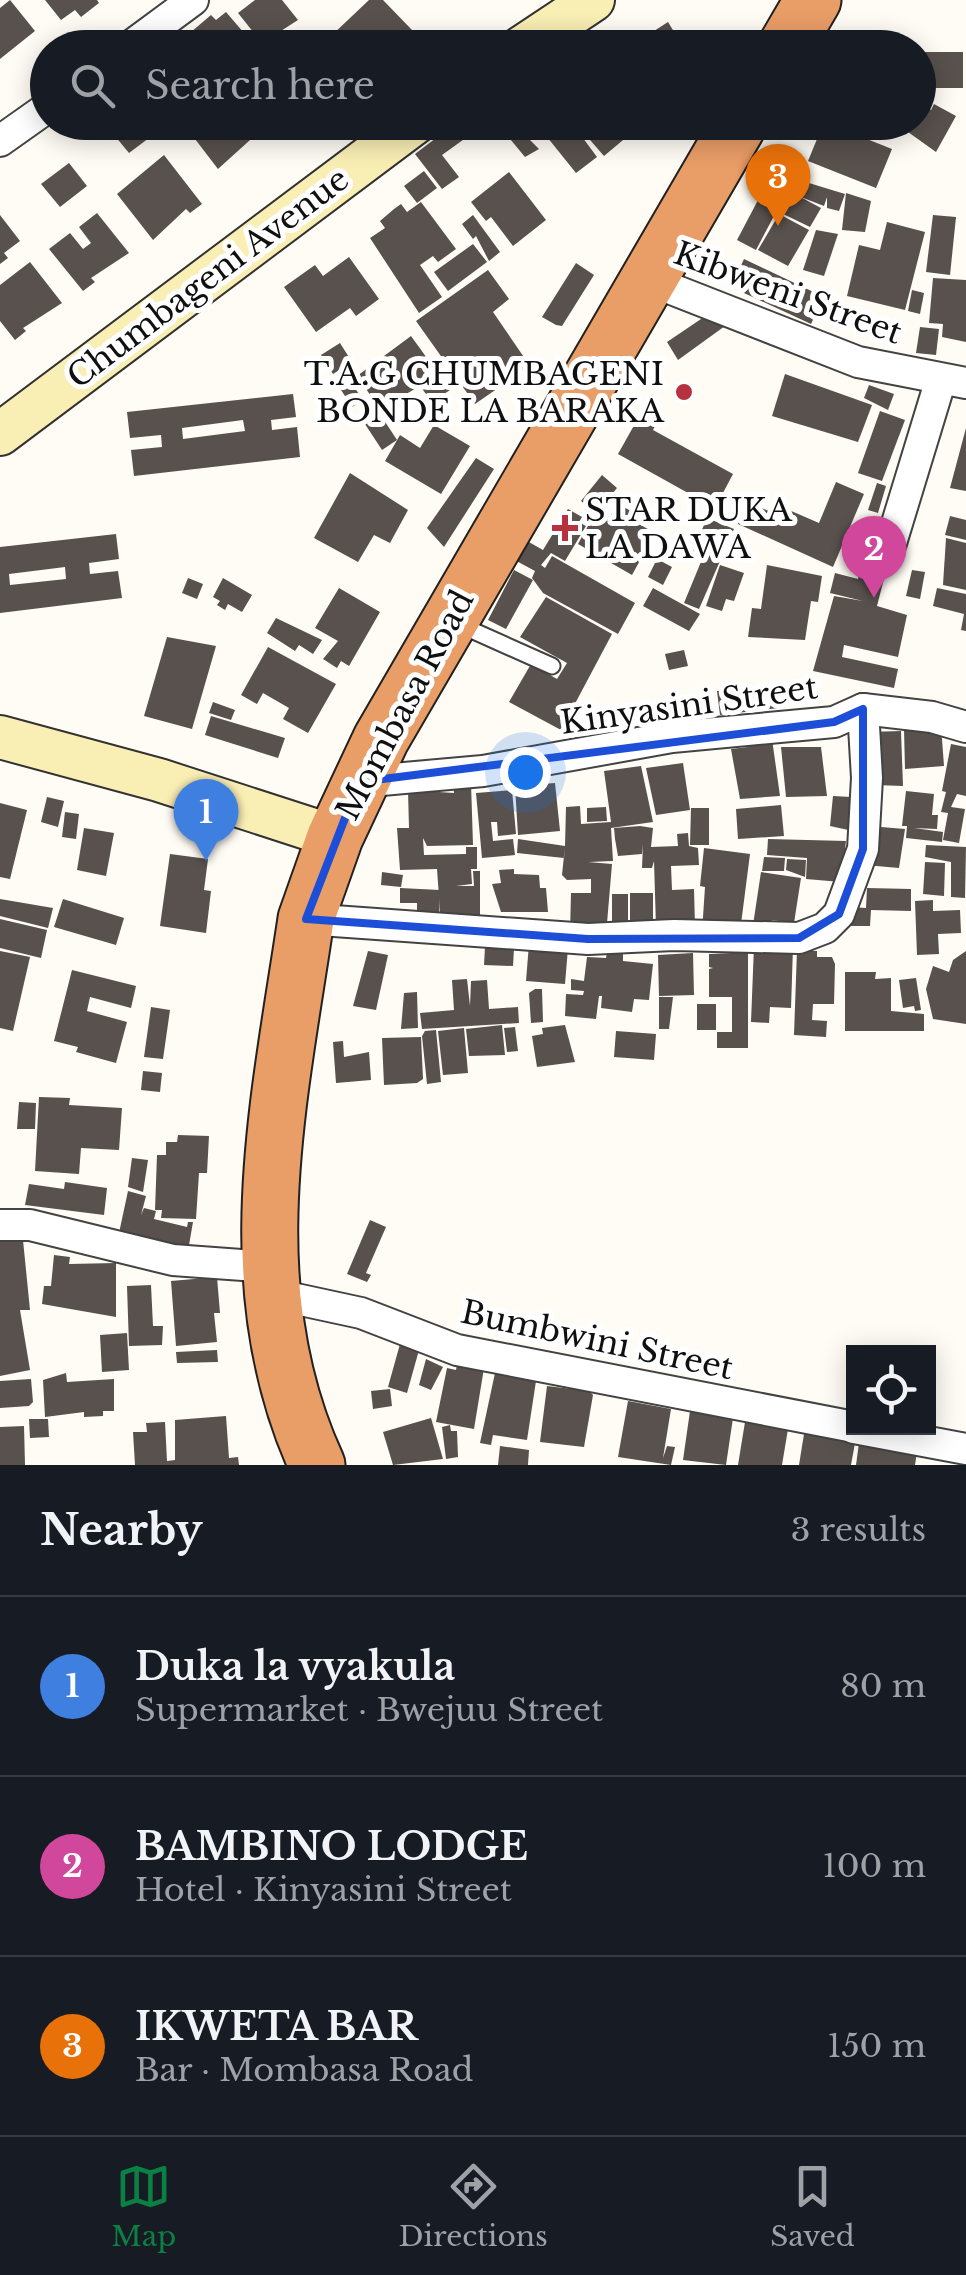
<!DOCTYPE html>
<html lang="en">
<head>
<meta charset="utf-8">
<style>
	body { margin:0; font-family:"Libre Baskerville",serif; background:#242831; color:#f1f3f6 }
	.controls { position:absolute; right:30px; bottom:30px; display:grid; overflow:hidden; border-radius:0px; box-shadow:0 5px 25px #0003 }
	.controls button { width:90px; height:90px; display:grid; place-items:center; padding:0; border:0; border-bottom:2px solid #363941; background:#171b24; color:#f1f3f6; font:50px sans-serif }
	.you { position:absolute; left:525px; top:772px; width:35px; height:35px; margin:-25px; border:8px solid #fff; border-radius:50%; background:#1a73e8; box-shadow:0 0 0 15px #1a73e833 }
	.badge { display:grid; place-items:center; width:65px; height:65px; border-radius:50%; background:#0b8043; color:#fff; font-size:32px; font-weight:700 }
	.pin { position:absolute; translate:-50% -82px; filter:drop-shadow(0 2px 5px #0008) }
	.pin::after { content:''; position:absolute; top:52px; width:35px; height:30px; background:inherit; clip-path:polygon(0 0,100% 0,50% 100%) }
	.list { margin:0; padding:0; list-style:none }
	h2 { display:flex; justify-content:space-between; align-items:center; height:130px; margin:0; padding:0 40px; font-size:42px }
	h2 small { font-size:32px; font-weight:400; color:#9ea1a6 }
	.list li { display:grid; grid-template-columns:65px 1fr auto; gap:30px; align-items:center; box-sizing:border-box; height:180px; padding:0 40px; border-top:2px solid #363941 }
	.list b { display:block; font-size:38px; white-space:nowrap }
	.list p { margin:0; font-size:32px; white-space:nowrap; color:#9ea1a6 }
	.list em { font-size:32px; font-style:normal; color:#9ea1a6 }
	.icon { flex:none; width:55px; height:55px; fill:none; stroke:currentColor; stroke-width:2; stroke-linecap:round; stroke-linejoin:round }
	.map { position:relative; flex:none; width:966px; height:1465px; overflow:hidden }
	.search { position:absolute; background:#171b24; box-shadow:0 5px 25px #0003; left:30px; right:30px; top:30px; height:110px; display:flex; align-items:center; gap:25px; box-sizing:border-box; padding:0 35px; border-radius:55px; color:#9ea1a6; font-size:38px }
	.sheet { height:670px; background:#171b24 }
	nav { display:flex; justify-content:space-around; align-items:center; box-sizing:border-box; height:140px; border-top:2px solid #363941; background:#171b24; font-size:28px; color:#9ea1a6 }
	nav a { display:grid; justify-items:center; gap:5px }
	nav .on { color:#0b8043 }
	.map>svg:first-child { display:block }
	.building { fill:#58514d; fill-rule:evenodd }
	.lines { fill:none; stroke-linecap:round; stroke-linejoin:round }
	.lane-casing { stroke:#434343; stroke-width:19 }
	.street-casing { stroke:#434343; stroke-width:34 }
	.secondary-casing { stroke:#323232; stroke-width:46 }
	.highway-casing { stroke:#212121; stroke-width:59 }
	.lane { stroke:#fff; stroke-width:15 }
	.street { stroke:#fff; stroke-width:30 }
	.secondary { stroke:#f9eeb4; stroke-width:42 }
	.highway { stroke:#e99d67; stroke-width:55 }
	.marked { fill:none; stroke:#1d4ed8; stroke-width:8; stroke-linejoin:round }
	.poi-dot { fill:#b6323e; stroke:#fff; stroke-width:4 }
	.labels { text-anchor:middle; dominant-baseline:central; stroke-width:10; stroke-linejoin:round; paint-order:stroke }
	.street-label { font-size:32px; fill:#101010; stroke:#fff }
	.poi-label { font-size:32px; fill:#101010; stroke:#fff; text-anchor:end }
</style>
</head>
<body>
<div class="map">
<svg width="966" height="1465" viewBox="0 0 966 1465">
	<rect width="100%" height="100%" fill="#fefcf4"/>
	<g class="building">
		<polygon points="10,0 35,31 0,59 0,8"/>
		<polygon points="45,0 97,0 99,3 81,17 75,10 61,20"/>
		<polygon points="255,0 282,0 298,20 262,43 238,13"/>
		<polygon points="369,0 383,0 412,30 393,48 339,48 330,37"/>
		<polygon points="226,12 244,33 226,48 194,48 184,38 211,15 216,20"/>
		<polygon points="668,22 684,48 641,48 637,42"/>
		<polygon points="287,31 298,43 305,37 313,48 268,48"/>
		<rect x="918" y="52" width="45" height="36"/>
		<polygon points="918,102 931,110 934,104 956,116 936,152 894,122 918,122"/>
		<polygon points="119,122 149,122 157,132 129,153 110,130"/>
		<polygon points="182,122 237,122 250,140 218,169"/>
		<polygon points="457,122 466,122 474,132 442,155 459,177 442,189 415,154"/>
		<polygon points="535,122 571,122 597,157 576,173"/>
		<polygon points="581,122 620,122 629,135 604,156 577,125"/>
		<polygon points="824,122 892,149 876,188 808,161"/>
		<polygon points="517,127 539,149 525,157 506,134"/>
		<polygon points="164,155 202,204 190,213 186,209 153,240 117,194"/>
		<polygon points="69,163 87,186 60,207 41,184"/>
		<polygon points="424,171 437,188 417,203 404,186"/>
		<polygon points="509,172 546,220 513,246 491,217 486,221 471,202"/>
		<polygon points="773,172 845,194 839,211 827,208 827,197 824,206 767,184"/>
		<polygon points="766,185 785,195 756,250 737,240"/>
		<polygon points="793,193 821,208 810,227 781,213"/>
		<polygon points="846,193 871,201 865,232 842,230"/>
		<polygon points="421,202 456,249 438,262 433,256 420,265 442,297 419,313 370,238 385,228 380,221 394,209 401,204 407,212"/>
		<polygon points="97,213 129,253 91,278 95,282 83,291 49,249 70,233 83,249 91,243 79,227"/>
		<polygon points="779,214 809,230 788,266 758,250"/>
		<polygon points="0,215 20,241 4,253 8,258 0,264"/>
		<polygon points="473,215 500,252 489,261 476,236 473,239 462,224"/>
		<polygon points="933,215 956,217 950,275 926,272"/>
		<polygon points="887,222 925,232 905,310 847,296 859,245 880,250"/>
		<polygon points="816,230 838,234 824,276 803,270"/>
		<polygon points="473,244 487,262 448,291 434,272"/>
		<polygon points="349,257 379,299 356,316 350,308 316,332 284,287 315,265 323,276"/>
		<polygon points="744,259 824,297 811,324 731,287"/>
		<polygon points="30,262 62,303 23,328 26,331 15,340 0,321 0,285"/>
		<polygon points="576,263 594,275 562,326 556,325 542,317"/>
		<polygon points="488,270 509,299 493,312 530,366 475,404 416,321"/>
		<polygon points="933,278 966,280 966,342 942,337 943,324 929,323"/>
		<polygon points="912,290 924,293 920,314 908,311"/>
		<polygon points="704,317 725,326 678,360 667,342"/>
		<polygon points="920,327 939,329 936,355 916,353"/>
		<polygon points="411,336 450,390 432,402 420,386 380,409 357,376"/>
		<polygon points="340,343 352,362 333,374 321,355"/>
		<polygon points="344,372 363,400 352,407 334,379"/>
		<polygon points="785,374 872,405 858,442 772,416"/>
		<polygon points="869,385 894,394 888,410 864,398"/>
		<path d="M293,394L296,417L271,420L272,430L297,427L300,457L134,476L131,450L162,447L161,435L130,438L127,412ZM243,420L245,431L183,439L182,428Z"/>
		<polygon points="376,408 397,440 382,450 361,418"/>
		<polygon points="880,411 905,420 882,481 858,473"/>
		<polygon points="641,413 657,422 653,430 733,474 715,508 618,454"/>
		<polygon points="434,425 470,446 441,494 385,461 400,435 420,448"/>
		<polygon points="966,428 966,491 950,488"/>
		<polygon points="476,458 494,469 444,547 427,528"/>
		<polygon points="350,473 408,510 390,543 374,535 358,562 314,538"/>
		<polygon points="602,475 617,488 596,514 581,501"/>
		<polygon points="836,482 864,494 833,567 738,524 747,502 786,518 789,510 819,523"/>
		<polygon points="877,483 886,486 878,513 868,510"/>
		<polygon points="617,503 641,517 637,523 655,533 632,575 578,544 589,524 593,526 602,512 610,517"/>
		<polygon points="568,509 582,517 579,522 586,526 565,561 551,553 541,565 545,568 552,556 635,603 618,634 543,593 532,578 535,571 509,557 520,537 543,550"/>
		<polygon points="950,516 966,520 966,540 945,535"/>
		<polygon points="707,518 734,529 699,609 684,603 703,557 692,553"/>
		<path d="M116,534L119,559L89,563L90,574L118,571L122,598L0,613V547ZM65,567L66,579L10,585L9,574Z"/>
		<polygon points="849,534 862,537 857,557 845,554"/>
		<polygon points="946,538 966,543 966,590 943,585"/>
		<polygon points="863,557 888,563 877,606 907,615 898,657 844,645 842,657 898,669 894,688 813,671 834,596 863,601 830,593 835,573 858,579"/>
		<polygon points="657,559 672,567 663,585 648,577"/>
		<polygon points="720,565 744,573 734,601 726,599 722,611 706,606"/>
		<polygon points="767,565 822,576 818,602 811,601 805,640 748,637 752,608 761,609"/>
		<polygon points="514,570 533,580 506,629 488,620"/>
		<polygon points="912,570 925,572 920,599 906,596"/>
		<polygon points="188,578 203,584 197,599 182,593"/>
		<polygon points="223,578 252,595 242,612 228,604 225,610 217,605 220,601 213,597"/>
		<polygon points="339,588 380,612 349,666 341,661 337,668 323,659 338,641 315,628"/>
		<polygon points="653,588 700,614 689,631 643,606"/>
		<polygon points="937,588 966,594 966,631 961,630 964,614 933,606"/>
		<polygon points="546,597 612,634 561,730 509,702 531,664 557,679 567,663 520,637"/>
		<polygon points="276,618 322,640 313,654 299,645 295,651 267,633"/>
		<polygon points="167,637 216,646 192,729 144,716"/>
		<polygon points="268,647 336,684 308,733 283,719 289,708 263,693 257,704 241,695"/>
		<polygon points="684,650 688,666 669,670 665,654"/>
		<polygon points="783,683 786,707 720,715 717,691"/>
		<polygon points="213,702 235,710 231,720 209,713"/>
		<polygon points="211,716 285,738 278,758 205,735"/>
		<polygon points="941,726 944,766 905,769 904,729"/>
		<polygon points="901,731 903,786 876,785 868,732"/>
		<polygon points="772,739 780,796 740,799 731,749 748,747 747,741"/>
		<polygon points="951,744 966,747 966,796 957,794 951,807 965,809 959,843 943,840 948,813 941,812 946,792 942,791"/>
		<polygon points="781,747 821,747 827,796 786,797"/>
		<polygon points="683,763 690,810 656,815 646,768"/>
		<polygon points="641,766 653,822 611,828 613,861 588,862 612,864 606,935 570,933 571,893 591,893 591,879 567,880 562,875 565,846 564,858 517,853 518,839 565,846 566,807 580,806 581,824 611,822 604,771"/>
		<polygon points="471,783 473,845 427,846 423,838 424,855 466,854 466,847 477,847 477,869 471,869 472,884 456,886 474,886 473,871 480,871 480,925 441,925 437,869 400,870 397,828 409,828 408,790 454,793 453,784"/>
		<polygon points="555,783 560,831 518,835 515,786"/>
		<polygon points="512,790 516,834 498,836 497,822 491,822 493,841 513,839 515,855 482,858 476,793"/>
		<polygon points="906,791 934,794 932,815 938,815 937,829 914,828 943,832 942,842 906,838 907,826 902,826"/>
		<polygon points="833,796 851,797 850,809 862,833 830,826"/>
		<polygon points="47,797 64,801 58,827 41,822"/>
		<polygon points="0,803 27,810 10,879 0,877"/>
		<polygon points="781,805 784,836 738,839 736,809"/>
		<polygon points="606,807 607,821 587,822 587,808"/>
		<polygon points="691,808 709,808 709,845 690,845"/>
		<polygon points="65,812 79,814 76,839 62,837"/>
		<polygon points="640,826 653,828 651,847 678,846 677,834 688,833 689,846 698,848 699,865 671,866 672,890 694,889 695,926 656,927 654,861 652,868 642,868 643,844 642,854 618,856 615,839 614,828"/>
		<polygon points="869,826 905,829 899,868 865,865"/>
		<polygon points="84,828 114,833 106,876 77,870"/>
		<polygon points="768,839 846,841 841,882 806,879 807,858 767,855"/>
		<polygon points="926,845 966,847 965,898 951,897 951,862 925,857"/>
		<polygon points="704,848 750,854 741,924 702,932 705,887 700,886"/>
		<polygon points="170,854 208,859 204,890 211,891 206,933 160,926"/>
		<polygon points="764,857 785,858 784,871 762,871"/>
		<polygon points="787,859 806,860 805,877 786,870"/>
		<polygon points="925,862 945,863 944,896 923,894"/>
		<polygon points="514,869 514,874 539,875 540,888 546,888 548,912 501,912 492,884 501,883 499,870"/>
		<polygon points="382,872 403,875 401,887 381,885"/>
		<polygon points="761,872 801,878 794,923 772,920 771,928 753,925"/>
		<polygon points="400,888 440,890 439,925 417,925 417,903 400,903"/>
		<polygon points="867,888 911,889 911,911 871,910 870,926 851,926 851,907 866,908"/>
		<rect x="630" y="893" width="23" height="31"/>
		<rect x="612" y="894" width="16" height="36"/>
		<polygon points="0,899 53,908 48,928 0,916"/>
		<polygon points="63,899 124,918 116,945 54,927"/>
		<polygon points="933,900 933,911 960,910 961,933 938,934 939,954 917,955 915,901"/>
		<polygon points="0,919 47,930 41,958 0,948"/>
		<polygon points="529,944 568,948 565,984 526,981"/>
		<polygon points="754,946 793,947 791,1008 770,1007 769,1023 751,1022"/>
		<polygon points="485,947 514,949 513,966 484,965"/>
		<polygon points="732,950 748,950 748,1048 717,1048 717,1032 732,1032 732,997 709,997 709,969 713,968 709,967 709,954 732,953"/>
		<polygon points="797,950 817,951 817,957 832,957 835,964 834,1004 813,1004 812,1020 827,1021 826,1037 794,1035"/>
		<polygon points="0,951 30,957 13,1031 0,1028"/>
		<polygon points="368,951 388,955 376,1010 353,1006"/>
		<polygon points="966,951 966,1024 933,1019 926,989 933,966 949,972 953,960"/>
		<polygon points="607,952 623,954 623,961 653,964 649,1000 634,999 632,1012 601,1008 602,996 599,996 596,1019 565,1016 566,994 583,995 584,991 571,990 571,979 584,981 587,957 606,958"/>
		<polygon points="693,953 694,995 659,996 658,955"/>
		<polygon points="72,970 136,986 131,1008 90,997 87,1011 127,1022 116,1063 76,1052 78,1047 54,1041"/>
		<polygon points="845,972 876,972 875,979 891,978 891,1011 924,1014 924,1031 845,1031"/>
		<polygon points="916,978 921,1010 915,1011 914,1006 903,1008 899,980"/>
		<polygon points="467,979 470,1006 471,981 487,980 489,1009 518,1007 519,1023 422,1029 420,1013 454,1010 452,980"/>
		<polygon points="535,989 542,989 543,1022 531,1023 529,993"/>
		<polygon points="417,992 418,1028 401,1029 404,993"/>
		<polygon points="659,997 673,997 669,1029 659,1029"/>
		<rect x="697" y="1004" width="19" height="26"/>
		<polygon points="151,1007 170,1010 163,1059 144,1057"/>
		<polygon points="502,1025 505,1055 469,1056 466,1029"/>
		<polygon points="565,1025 575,1062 537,1067 532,1036 543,1034 542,1028"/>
		<polygon points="515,1027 518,1051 507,1052 504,1028"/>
		<polygon points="464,1028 468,1073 443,1075 438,1031"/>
		<polygon points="436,1030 441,1082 427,1084 422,1036 425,1031"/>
		<polygon points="616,1031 656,1034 654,1060 614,1057"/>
		<polygon points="421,1037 423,1079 417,1083 384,1085 382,1038"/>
		<polygon points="343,1041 344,1057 369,1052 371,1080 336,1083 333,1042"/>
		<polygon points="143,1071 162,1073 160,1092 141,1090"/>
		<polygon points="39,1097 70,1098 69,1105 122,1108 119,1150 81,1148 79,1174 35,1171"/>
		<polygon points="19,1102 36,1103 35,1129 17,1129"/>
		<polygon points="178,1135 209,1136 207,1173 199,1173 196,1219 161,1218 162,1210 155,1210 157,1155 166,1155 166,1142 177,1142"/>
		<polygon points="132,1158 148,1160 143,1192 128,1187"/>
		<polygon points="65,1182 107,1188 104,1215 25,1205 29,1184 64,1189"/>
		<polygon points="128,1191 146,1196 141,1215 144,1208 156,1211 154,1219 187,1227 188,1222 193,1222 188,1251 119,1233"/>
		<polygon points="370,1220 386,1227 366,1273 371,1275 367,1282 347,1274"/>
		<polygon points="23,1240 30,1310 20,1310 30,1370 0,1376 0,1242"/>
		<polygon points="54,1255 70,1257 69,1264 116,1263 116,1317 42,1304 44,1286 51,1286"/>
		<polygon points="217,1277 220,1313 214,1313 217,1342 176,1346 171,1281"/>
		<polygon points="151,1285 153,1326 163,1326 162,1345 129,1346 127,1286"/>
		<polygon points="127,1333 129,1370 102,1372 100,1335"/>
		<polygon points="400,1344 419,1350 407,1393 388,1387"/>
		<polygon points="217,1350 218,1362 177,1363 176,1352"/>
		<polygon points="426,1359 443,1367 431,1390 419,1385"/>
		<polygon points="458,1359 484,1368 474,1429 436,1422 447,1368 456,1370"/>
		<polygon points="66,1373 67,1382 114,1379 114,1411 103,1411 103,1416 84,1417 84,1412 45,1417 43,1380"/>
		<polygon points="495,1373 536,1381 527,1440 493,1435 491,1445 480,1443"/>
		<polygon points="31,1379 33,1402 29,1406 0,1408 0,1381"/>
		<polygon points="547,1386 589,1391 593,1395 584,1447 540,1442"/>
		<polygon points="390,1389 392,1406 373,1409 371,1391"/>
		<polygon points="628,1401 671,1409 663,1458 667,1446 675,1447 671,1465 618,1457"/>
		<polygon points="690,1411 733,1418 726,1465 683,1460"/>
		<polygon points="226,1416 229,1458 238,1457 239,1465 135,1465 133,1432 147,1432 146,1423 165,1422 167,1461 175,1460 175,1420"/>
		<polygon points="431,1418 443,1459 393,1465 383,1432"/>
		<polygon points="29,1419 48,1419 49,1437 30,1438"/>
		<polygon points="745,1422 788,1429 782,1465 738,1465"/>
		<polygon points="450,1425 451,1431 457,1431 458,1457 446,1459 442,1427"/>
		<polygon points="24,1426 25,1465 0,1465 0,1427"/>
		<polygon points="804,1434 855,1443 851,1465 799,1465"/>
		<polygon points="859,1443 917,1452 915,1465 856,1465"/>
		<polygon points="500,1446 529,1450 528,1465 498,1465"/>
	</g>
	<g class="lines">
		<g class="lane-casing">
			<polyline id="lane" points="458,624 552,666"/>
		</g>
		<g class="street-casing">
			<g id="street">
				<polyline points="128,48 193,0"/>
				<polyline points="0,141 48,107"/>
				<polyline points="646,279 858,362 966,383"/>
				<polyline points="891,543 941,379"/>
				<polyline points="359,782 483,771 672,737 834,722 863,709 932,717 966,727"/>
				<polyline points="306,919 588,939 674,935 799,938 825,928 839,914 863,849 867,778 863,709"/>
				<polyline points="0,1225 30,1225 173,1260 269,1267"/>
				<polyline points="273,1294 361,1313 457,1350 854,1427"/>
				<polyline points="854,1428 966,1449"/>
			</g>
		</g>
		<g class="secondary-casing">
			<g id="secondary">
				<polyline points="521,48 593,0"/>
				<polyline points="0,434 416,122"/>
				<polyline points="0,737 159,780 335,837"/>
			</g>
		</g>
		<g class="highway-casing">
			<g id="highway">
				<polyline points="785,48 813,0"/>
				<path d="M317,1465C235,1288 279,1102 306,919L335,837L381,739L740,122"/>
			</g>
		</g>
		<use href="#lane" class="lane"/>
		<use href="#street" class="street"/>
		<use href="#secondary" class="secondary"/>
		<use href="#highway" class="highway"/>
	</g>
	<path class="marked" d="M863,709V849L839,914L799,938L588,939L306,919L359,782L834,722Z"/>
	<g class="poi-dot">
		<circle cx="684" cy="392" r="10"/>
		<path d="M560 513h10v10h10v10h-10v10h-10v-10h-10v-10h10z"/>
	</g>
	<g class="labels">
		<g class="street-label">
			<text transform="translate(208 278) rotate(-37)">Chumbageni Avenue</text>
			<text transform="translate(788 293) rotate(20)">Kibweni Street</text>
			<text transform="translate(405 705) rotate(-62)">Mombasa Road</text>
			<text transform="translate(689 705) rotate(-8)">Kinyasini Street</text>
			<text transform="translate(597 1340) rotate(12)">Bumbwini Street</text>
		</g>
		<g class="poi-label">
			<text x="664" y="374">T.A.G CHUMBAGENI<tspan x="664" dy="37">BONDE LA BARAKA</tspan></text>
			<text x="585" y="510" text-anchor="start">STAR DUKA<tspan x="585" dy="37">LA DAWA</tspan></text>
		</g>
	</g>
</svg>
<div class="controls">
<button><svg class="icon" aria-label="locate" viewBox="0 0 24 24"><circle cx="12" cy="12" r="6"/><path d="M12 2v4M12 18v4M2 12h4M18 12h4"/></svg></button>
</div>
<div class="you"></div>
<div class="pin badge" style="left:206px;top:861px;background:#3f7fe0">1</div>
<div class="pin badge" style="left:874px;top:598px;background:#d1479c">2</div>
<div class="pin badge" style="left:778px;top:226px;background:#e8710a">3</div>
<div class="search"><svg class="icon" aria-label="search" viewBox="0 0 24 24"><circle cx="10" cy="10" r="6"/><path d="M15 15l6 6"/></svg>Search here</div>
</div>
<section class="sheet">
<h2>Nearby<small>3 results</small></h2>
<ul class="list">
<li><span class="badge" style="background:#3f7fe0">1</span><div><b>Duka la vyakula</b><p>Supermarket · Bwejuu Street</p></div><em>80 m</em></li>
<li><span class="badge" style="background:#d1479c">2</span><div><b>BAMBINO LODGE</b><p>Hotel · Kinyasini Street</p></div><em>100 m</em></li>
<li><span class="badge" style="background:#e8710a">3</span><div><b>IKWETA BAR</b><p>Bar · Mombasa Road</p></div><em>150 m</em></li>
</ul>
</section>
<nav>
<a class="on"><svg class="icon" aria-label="map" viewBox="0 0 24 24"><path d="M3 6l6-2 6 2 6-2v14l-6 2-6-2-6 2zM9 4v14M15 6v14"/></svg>Map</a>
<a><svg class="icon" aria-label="directions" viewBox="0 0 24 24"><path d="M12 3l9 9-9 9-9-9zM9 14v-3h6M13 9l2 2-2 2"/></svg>Directions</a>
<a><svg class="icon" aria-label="saved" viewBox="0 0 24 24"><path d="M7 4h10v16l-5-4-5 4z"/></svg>Saved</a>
</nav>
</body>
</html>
